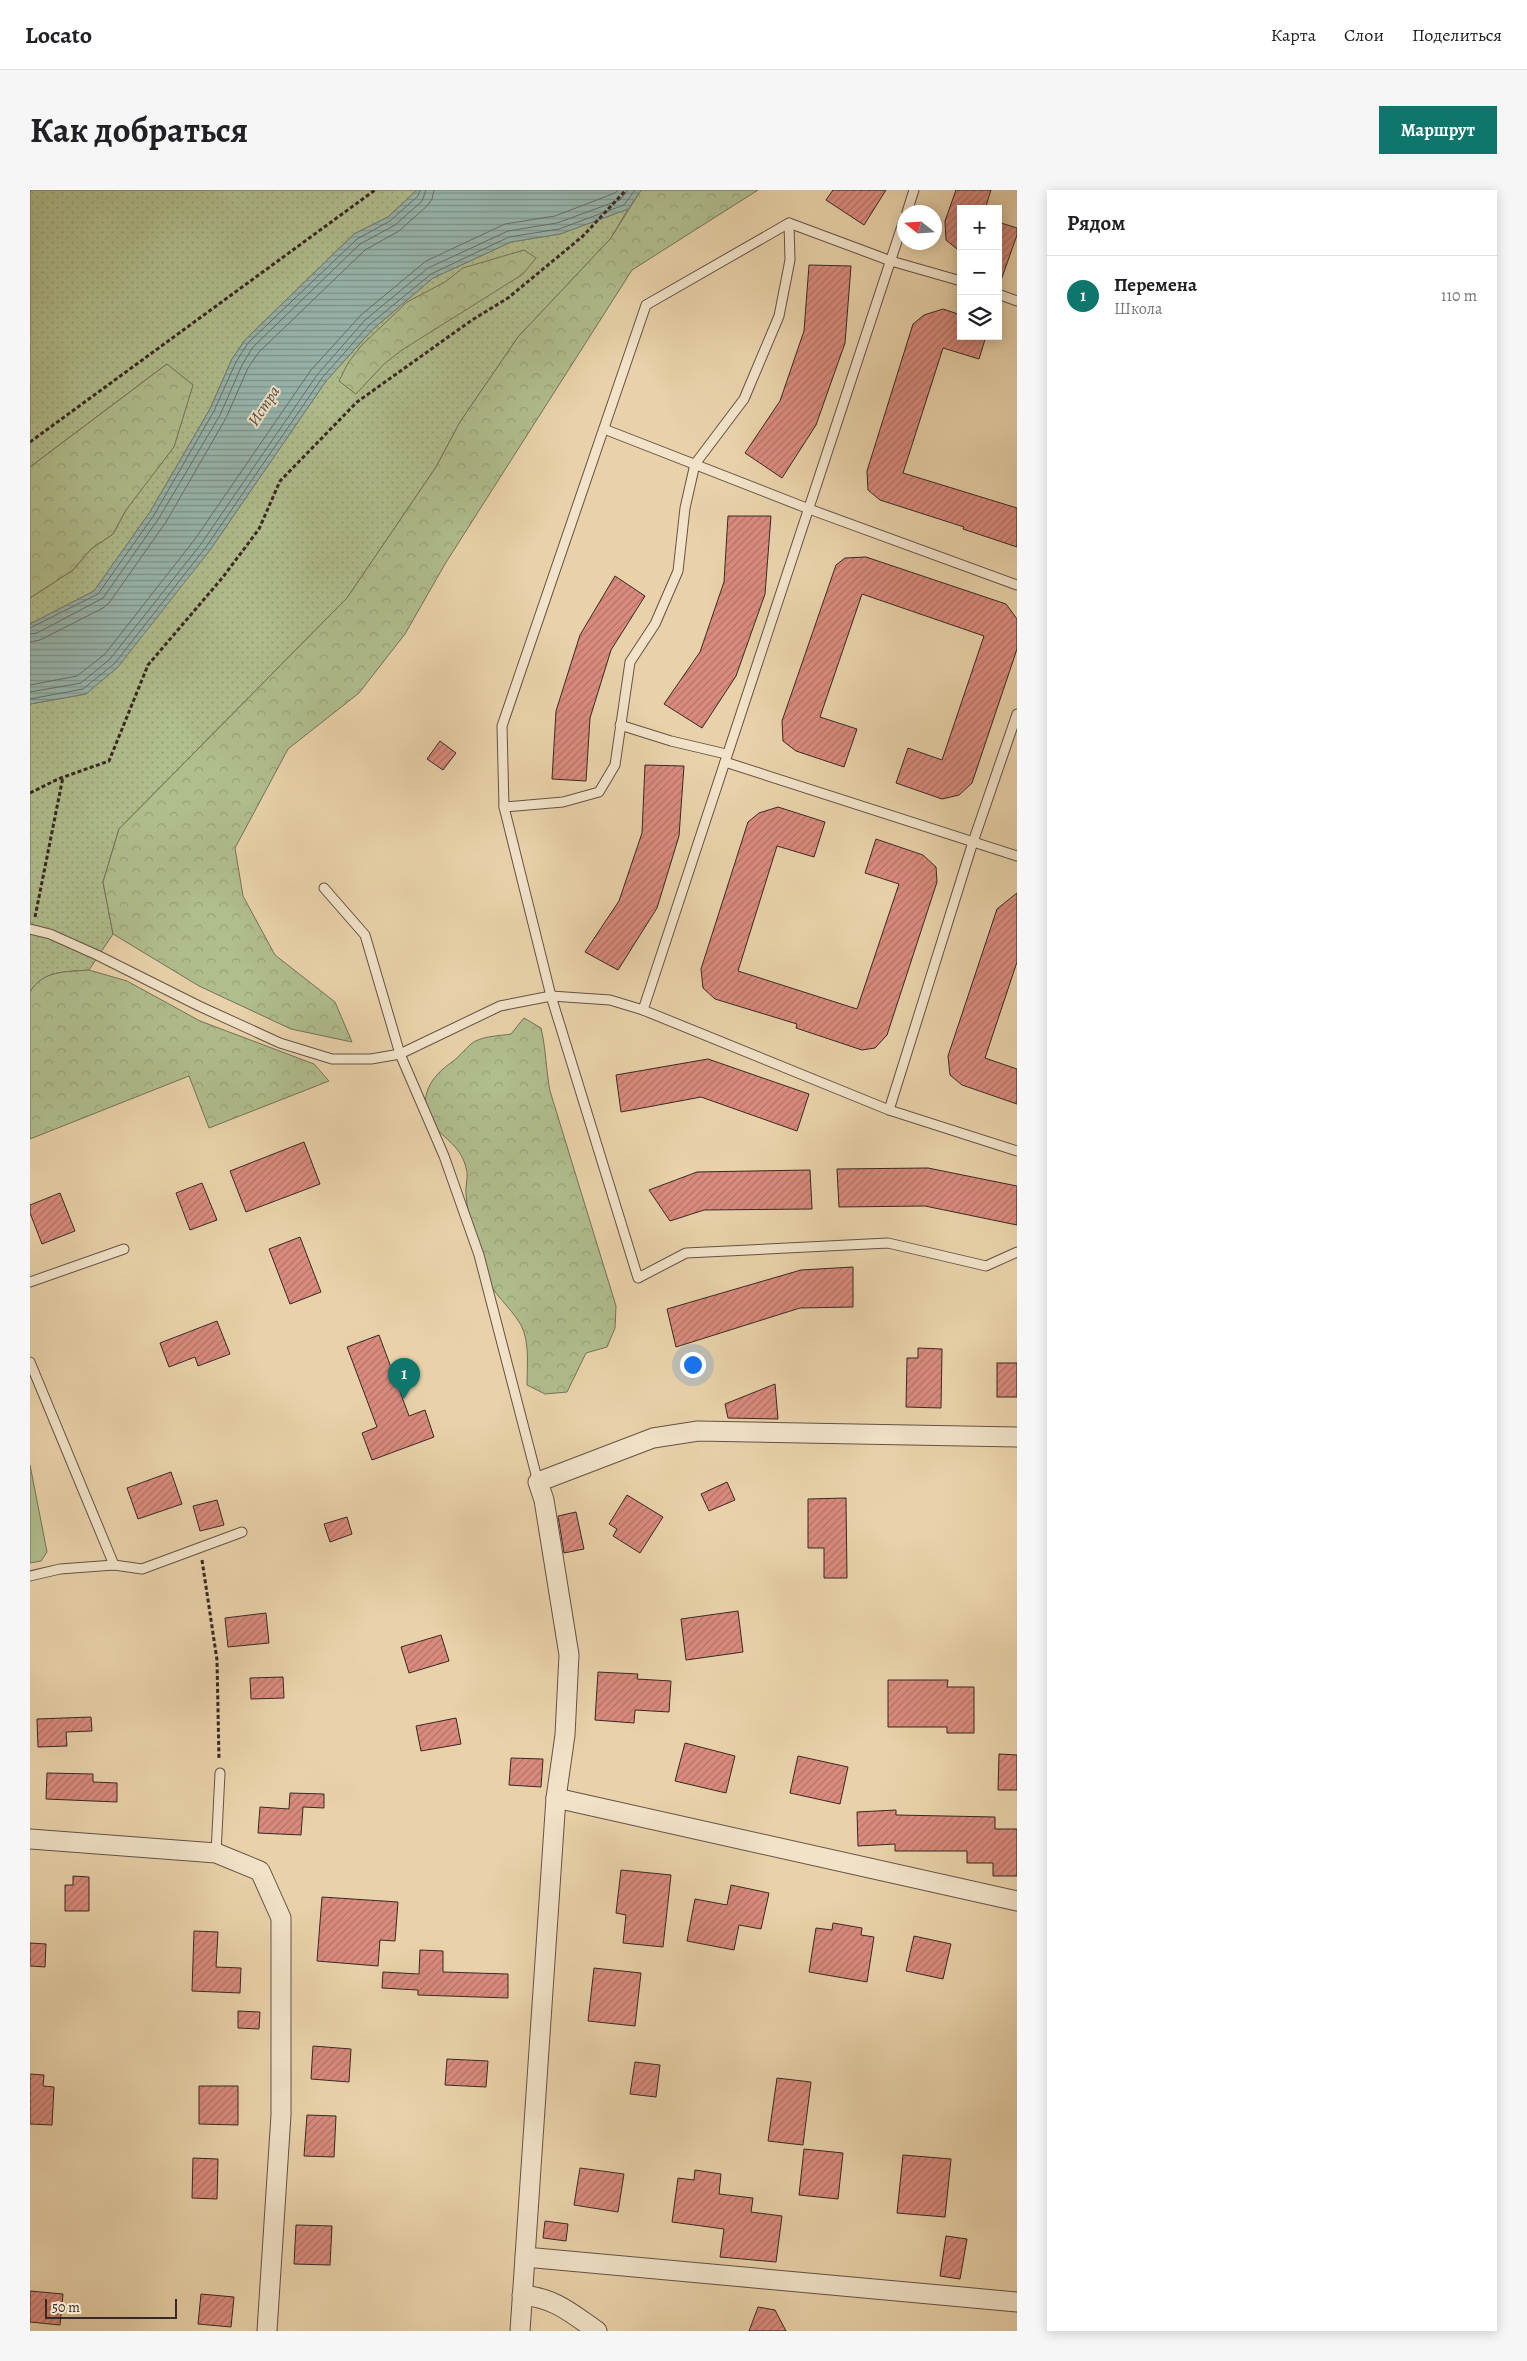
<!DOCTYPE html>
<html lang="ru">
<head>
<meta charset="utf-8">
<style>
	body { margin:0; font-family:Alegreya,serif; background:#f6f6f6; color:#202124 }
	.controls { position:absolute; right:15px; top:15px; display:grid; overflow:hidden; border-radius:0px; box-shadow:0 2px 12px #0003 }
	.controls button { width:45px; height:45px; display:grid; place-items:center; padding:0; border:0; border-bottom:1px solid #e0e0e0; background:#fff; color:#202124; font:25px sans-serif }
	.compass { position:absolute; left:867px; top:15px; width:45px; height:45px; border-radius:50%; background:#fff; box-shadow:0 2px 12px #0003; rotate:287deg }
	.scale { position:absolute; left:15px; bottom:12px; width:132px; box-sizing:border-box; padding-left:5px; border:2px solid #372823; border-top:0; font-size:14px; line-height:18px; white-space:nowrap; color:#372823; -webkit-text-stroke:4px #f1e2c8; paint-order:stroke }
	.you { position:absolute; left:662px; top:1174px; width:18px; height:18px; margin:-12px; border:4px solid #fff; border-radius:50%; background:#1a73e8; box-shadow:0 0 0 8px #1a73e833 }
	.badge { display:grid; place-items:center; width:32px; height:32px; border-radius:50%; background:#0f766e; color:#fff; font-size:16px; font-weight:700 }
	.pin { position:absolute; translate:-50% -41px; filter:drop-shadow(0 1px 2px #0008) }
	.pin::after { content:''; position:absolute; top:26px; width:18px; height:15px; background:inherit; clip-path:polygon(0 0,100% 0,50% 100%) }
	.list { margin:0; padding:0; list-style:none }
	h2 { display:flex; justify-content:space-between; align-items:center; height:65px; margin:0; padding:0 20px; font-size:21px }
	h2 small { font-size:16px; font-weight:400; color:#757577 }
	.list li { display:grid; grid-template-columns:32px 1fr auto; gap:15px; align-items:center; box-sizing:border-box; height:80px; padding:0 20px; border-top:1px solid #e0e0e0 }
	.list b { display:block; font-size:19px; white-space:nowrap }
	.list p { margin:0; font-size:16px; white-space:nowrap; color:#757577 }
	.list em { font-size:16px; font-style:normal; color:#757577 }
	.icon { flex:none; width:28px; height:28px; fill:none; stroke:currentColor; stroke-width:2; stroke-linecap:round; stroke-linejoin:round }
	.map { position:relative; flex:none; width:987px; height:2141px; overflow:hidden; border-radius:0px }
	header { display:flex; align-items:center; gap:30px; box-sizing:border-box; height:70px; padding:0 25px; background:#fff; border-bottom:1px solid #e0e0e0 }
	header strong { font-size:24px }
	nav { display:flex; gap:28px; margin-inline-start:auto; font-size:18px }
	.intro { display:flex; align-items:center; justify-content:space-between; box-sizing:border-box; height:120px; padding:0 30px }
	h1 { margin:0; font-size:35px }
	.button { padding:12px 22px; border-radius:0px; background:#0f766e; color:#fff; font-size:18px; font-weight:700 }
	main { display:flex; gap:30px; padding:0 30px }
	aside { flex:1; background:#fff; border-radius:0px; box-shadow:0 2px 12px #0003 }
	.map>svg:first-child { display:block }
	.grass { fill:url(#grass-dots); stroke:#747258 }
	.forest { fill:url(#forest-crowns); stroke:#747258 }
	.garden { fill:#b0bd8d; stroke:#747258 }
	.water { fill:url(#water-rules); stroke:#717d76 }
	.lines { fill:none; stroke-linecap:round; stroke-linejoin:round }
	.shore { stroke:#686f68; stroke-width:1 }
	.building { fill:url(#building-hatch); stroke:#372823 }
	.lane-casing { stroke:#645245; stroke-width:11 }
	.street-casing { stroke:#645245; stroke-width:21 }
	.path { stroke:#372823; stroke-width:3; stroke-dasharray:4 2.5; stroke-linecap:butt }
	.lane { stroke:#f1e2c8; stroke-width:9 }
	.street { stroke:#f1e2c8; stroke-width:19 }
	.labels { text-anchor:middle; dominant-baseline:central; stroke-width:4; stroke-linejoin:round; paint-order:stroke }
	.water-label { font-size:16px; font-style:italic; fill:#4f4c46; stroke:#f1e2c8 }
</style>
</head>
<body>
<header>
<strong>Locato</strong>
<nav><a>Карта</a><a>Слои</a><a>Поделиться</a></nav>
</header>
<div class="intro"><h1>Как добраться</h1><a class="button">Маршрут</a></div>
<main>
<div class="map">
<svg width="987" height="2141" viewBox="0 0 987 2141">
	<defs>
		<pattern id="grass-dots" width="8" height="8" patternUnits="userSpaceOnUse" patternTransform="scale(1.25)"><rect width="8" height="8" fill="#b0bd8d"/><path d="M2 2h.1M6 6h.1" fill="none" stroke="#98a279" stroke-width="1.8" stroke-linecap="round"/></pattern>
		<pattern id="forest-crowns" width="20" height="18" patternUnits="userSpaceOnUse" patternTransform="scale(1.25)"><rect width="20" height="18" fill="#b0bd8d"/><path d="M2 6a3 3 0 1 1 6 0M12 15a3 3 0 1 1 6 0" fill="none" stroke="#98a279"/></pattern>
		<pattern id="water-rules" width="6" height="5" patternUnits="userSpaceOnUse" patternTransform="scale(1.25)"><rect width="6" height="5" fill="#98b6ae"/><path d="M0 2.5h6" fill="none" stroke="#7d948d"/></pattern>
		<pattern id="building-hatch" width="6" height="6" patternUnits="userSpaceOnUse" patternTransform="scale(1.25)"><rect width="6" height="6" fill="#da8b7e"/><path d="M-1 1l2-2M0 6l6-6M5 7l2-2" fill="none" stroke="#b27267"/></pattern>
	</defs>
	<rect width="100%" height="100%" fill="#e9d2aa"/>
	<filter id="stains"><feTurbulence type="fractalNoise" baseFrequency=".004" numOctaves="4"/><feColorMatrix values="0 0 0 0 .2 0 0 0 0 .09 0 0 0 0 .02 0 0 0 .5 -.17"/></filter>
	<radialGradient id="worn" r=".72"><stop offset=".6" stop-color="#630" stop-opacity="0"/><stop offset="1" stop-color="#630" stop-opacity=".3"/></radialGradient>
	<g class="grass">
		<polygon points="0,0 387,0 358,27 324,44 215,150 202,169 180,219 120,322 64,401 0,434 0,408 43,380 61,359 83,344 96,320 137,174 0,277"/>
		<path d="M598,19L581,48L488,147L430,232L406,277L317,408L89,639L73,692L83,744L59,780C36,782 13,780 0,802V514L56,504L180,360L296,191L343,139L403,88L481,52L530,44Z"/>
	</g>
	<g class="forest">
		<polygon points="611,0 728,0 602,80 415,374 375,444 329,503 258,559 205,658 213,706 245,765 305,812 322,852 261,839 169,796 83,744 73,692 89,639 317,408 406,277 430,232 488,147 581,48"/>
		<polygon points="494,60 506,68 493,84 372,160 354,174 326,204 309,191 318,173 331,156 377,112 415,92 433,78"/>
		<polygon points="137,174 163,195 144,257 96,320 83,344 61,359 43,380 0,408 0,277"/>
		<path d="M59,780L97,791L170,831L284,874L299,891L179,938L159,886L0,949V802C13,780 36,782 59,780Z"/>
		<path d="M494,828L511,838C516,859 516,880 520,901L586,1116L585,1138L577,1157L556,1163L537,1202L515,1204L497,1195C497,1177 500,1152 491,1135C480,1116 462,1104 454,1082C446,1058 438,1030 436,1004C435,997 438,989 437,982C432,955 415,951 402,933C386,909 401,886 422,872C429,867 434,860 441,854C450,846 469,846 481,844Z"/>
	</g>
	<polygon class="garden" points="0,1275 17,1362 11,1371 0,1373"/>
	<polygon class="water" points="387,0 611,0 598,19 530,44 481,52 403,88 343,139 296,191 180,360 88,477 56,504 0,514 0,434 64,401 120,322 180,219 202,169 215,150 324,44 358,27"/>
	<g class="lines">
		<g class="shore">
			<polyline points="0,438 68,404 124,325 184,221 206,172 218,153 327,49 360,31 388,6 390,0"/>
			<polyline points="0,444 7,443 73,408 129,328 190,225 212,175 223,157 330,54 365,35 392,11 396,0"/>
			<polyline points="0,452 10,450 73,418 79,413 136,332 196,228 218,178 229,162 335,60 369,41 397,16 402,9 404,0"/>
			<polyline points="0,495 47,486 75,464 165,349 281,180 331,125 396,71 475,34 525,26 585,3 588,0"/>
			<polyline points="0,502 51,493 80,469 171,354 287,185 335,130 398,78 478,41 527,33 590,10 598,0"/>
			<polyline points="0,509 53,499 85,473 176,357 292,188 339,135 401,84 479,47 529,39 594,15 605,0"/>
		</g>
	</g>
	<g class="building">
		<polygon points="803,0 856,0 834,35 796,10"/>
		<polygon points="926,0 961,0 955,19 931,19 931,62 916,50 915,31"/>
		<polygon points="968,32 987,38 987,45 970,93 968,93"/>
		<polygon points="779,75 821,76 815,153 786,235 752,288 715,263 750,211 774,141"/>
		<polygon points="913,119 931,125 931,146 956,146 949,169 913,158 873,283 987,318 987,357 933,339 934,337 850,310 838,300 837,281 883,134 894,125"/>
		<polygon points="698,326 741,326 735,404 706,486 672,538 634,514 670,462 694,392"/>
		<polygon points="836,367 976,414 987,429 987,459 942,593 929,605 912,609 866,593 878,558 912,570 954,446 832,404 790,527 827,539 814,577 766,561 753,551 752,531 806,375 815,368"/>
		<polygon points="585,386 615,406 581,460 560,528 556,591 522,589 526,521 550,445"/>
		<polygon points="410,551 426,563 413,580 397,569"/>
		<polygon points="615,575 654,576 649,646 627,718 588,780 555,762 589,711 612,643"/>
		<polygon points="748,617 795,632 784,667 747,656 708,781 827,819 869,694 835,683 846,649 893,665 906,677 907,692 857,845 845,858 832,860 766,838 767,834 685,809 673,798 671,779 718,632 729,623"/>
		<polygon points="987,703 987,772 955,868 987,879 987,914 932,895 920,885 918,866 967,719"/>
		<polygon points="678,869 779,904 767,941 671,907 591,922 586,885"/>
		<polygon points="274,952 290,994 216,1022 200,981"/>
		<polygon points="898,978 987,996 987,1035 895,1016 809,1017 807,979"/>
		<polygon points="780,980 782,1019 674,1020 640,1031 619,1000 667,982"/>
		<polygon points="172,993 187,1030 160,1040 146,1003"/>
		<polygon points="30,1003 45,1041 12,1054 0,1023 0,1015"/>
		<polygon points="270,1047 291,1102 260,1114 239,1059"/>
		<polygon points="823,1077 823,1117 770,1118 646,1157 637,1119 771,1080"/>
		<polygon points="187,1131 200,1164 168,1176 165,1167 139,1177 130,1153"/>
		<polygon points="349,1145 379,1226 395,1220 404,1247 342,1270 332,1243 347,1237 317,1157"/>
		<polygon points="888,1158 912,1159 911,1218 876,1217 877,1168 888,1168"/>
		<rect x="967" y="1173" width="20" height="34"/>
		<polygon points="745,1194 748,1229 698,1228 695,1214"/>
		<polygon points="141,1282 152,1314 108,1329 97,1298"/>
		<polygon points="697,1292 705,1310 679,1321 671,1304"/>
		<polygon points="597,1305 633,1327 610,1363 583,1346 587,1339 579,1334"/>
		<polygon points="816,1308 817,1388 794,1388 794,1358 778,1358 778,1309"/>
		<polygon points="187,1310 194,1335 170,1341 163,1316"/>
		<polygon points="546,1322 554,1359 534,1363 528,1326"/>
		<polygon points="317,1327 322,1344 300,1352 294,1334"/>
		<polygon points="708,1421 713,1462 656,1470 651,1429"/>
		<polygon points="236,1423 239,1453 198,1457 195,1428"/>
		<polygon points="411,1445 419,1471 379,1483 371,1457"/>
		<polygon points="568,1482 608,1484 607,1489 641,1491 639,1522 605,1520 604,1533 565,1530"/>
		<polygon points="253,1487 254,1508 221,1509 220,1488"/>
		<polygon points="858,1490 918,1490 917,1497 944,1497 944,1543 917,1543 917,1537 858,1537"/>
		<polygon points="61,1527 62,1541 36,1542 37,1556 8,1557 7,1529"/>
		<polygon points="426,1528 431,1554 391,1561 386,1536"/>
		<polygon points="655,1553 705,1566 696,1603 645,1591"/>
		<polygon points="969,1564 987,1565 987,1600 968,1600"/>
		<polygon points="768,1566 818,1577 810,1614 760,1603"/>
		<polygon points="481,1568 513,1569 511,1597 479,1595"/>
		<polygon points="17,1583 63,1584 63,1592 87,1593 87,1612 16,1609"/>
		<polygon points="260,1603 294,1604 294,1618 273,1617 271,1645 228,1643 230,1617 259,1619"/>
		<polygon points="866,1620 866,1625 965,1627 965,1639 987,1639 987,1686 963,1686 963,1673 937,1673 937,1661 865,1661 865,1654 828,1656 827,1622"/>
		<polygon points="591,1680 641,1685 633,1757 593,1753 596,1725 586,1723"/>
		<polygon points="43,1686 59,1687 59,1721 35,1721 35,1695 43,1695"/>
		<polygon points="701,1695 739,1703 731,1739 709,1735 704,1760 657,1751 665,1709 697,1715"/>
		<polygon points="292,1707 368,1712 365,1751 350,1750 348,1776 287,1771"/>
		<polygon points="803,1733 832,1738 831,1745 844,1747 837,1792 779,1782 786,1738 802,1740"/>
		<polygon points="164,1741 188,1742 186,1777 211,1778 210,1803 162,1801"/>
		<polygon points="884,1746 921,1754 913,1789 876,1781"/>
		<polygon points="0,1753 16,1754 15,1777 0,1776"/>
		<polygon points="390,1760 413,1761 413,1782 478,1784 478,1808 388,1805 388,1800 352,1798 353,1782 389,1784"/>
		<polygon points="564,1778 611,1783 605,1836 558,1831"/>
		<polygon points="208,1821 230,1822 229,1839 208,1838"/>
		<polygon points="283,1856 321,1859 319,1892 281,1889"/>
		<polygon points="417,1869 458,1871 456,1897 415,1895"/>
		<polygon points="605,1872 630,1875 626,1907 600,1904"/>
		<polygon points="0,1884 14,1885 13,1896 24,1897 22,1935 0,1934"/>
		<polygon points="747,1888 781,1892 773,1955 738,1951"/>
		<polygon points="169,1896 208,1896 208,1935 169,1934"/>
		<polygon points="277,1925 306,1926 304,1967 274,1966"/>
		<polygon points="774,1959 813,1963 808,2009 769,2005"/>
		<polygon points="873,1965 921,1969 915,2027 867,2023"/>
		<polygon points="163,1968 188,1969 187,2009 162,2008"/>
		<polygon points="550,1978 594,1984 588,2022 544,2015"/>
		<polygon points="665,1980 691,1984 689,2004 723,2008 721,2022 752,2026 746,2072 690,2067 694,2039 642,2032 648,1988 664,1990"/>
		<polygon points="515,2031 538,2034 536,2051 513,2048"/>
		<polygon points="266,2035 302,2036 300,2075 264,2074"/>
		<polygon points="916,2046 937,2049 930,2089 910,2086"/>
		<polygon points="0,2101 33,2104 30,2135 0,2132"/>
		<polygon points="171,2104 204,2107 201,2137 168,2134"/>
		<polygon points="728,2117 745,2120 756,2141 719,2141"/>
	</g>
	<g class="lines">
		<g class="lane-casing">
			<g id="lane">
				<polyline points="877,22 884,0"/>
				<polyline points="931,91 861,71 759,33 616,115 472,536 474,617 521,806 608,1088 656,1063 858,1053 956,1076 987,1062"/>
				<polyline points="968,104 987,111"/>
				<polyline points="574,239 779,319 987,395"/>
				<polyline points="590,535 641,551 696,564"/>
				<polyline points="695,572 987,666"/>
				<polyline points="474,617 533,612 569,602 585,575 600,472 625,434 648,381 655,318 665,274 714,209 749,126 760,70 759,33"/>
				<polyline points="294,698 335,745 370,864 414,966 449,1065 508,1292"/>
				<polyline points="0,739 20,744 67,765 169,816 250,853 302,869 341,869 370,864 470,816 521,806 580,810 613,820 859,920 987,961"/>
				<polyline points="613,820 874,30"/>
				<polyline points="859,920 943,652 987,524"/>
				<polyline points="0,1092 94,1059"/>
				<polyline points="0,1172 84,1375"/>
				<polyline points="0,1386 30,1379 84,1375 112,1379 212,1342"/>
				<polyline points="186,1663 190,1583"/>
			</g>
		</g>
		<g class="street-casing">
			<g id="street">
				<polyline points="526,1608 987,1711"/>
				<polyline points="0,1649 186,1663 230,1681 251,1728 251,1925 237,2141"/>
				<polyline points="495,2067 987,2112"/>
				<path d="M492,2105C525,2108 541,2123 567,2141"/>
				<polyline points="490,2141 526,1608 535,1545 539,1465 514,1310 508,1292 623,1248 668,1241 987,1247"/>
			</g>
		</g>
		<g class="path">
			<polyline points="0,252 345,0"/>
			<polyline points="0,603 28,589 79,571 118,475 193,387 229,339 250,291 327,212 442,130 478,108 553,46 596,0"/>
			<polyline points="5,727 33,587"/>
			<polyline points="172,1370 187,1470 189,1570"/>
		</g>
		<use href="#lane" class="lane"/>
		<use href="#street" class="street"/>
	</g>
	<g class="labels">
		<g class="water-label">
			<text transform="translate(234 216) rotate(-57)">Истра</text>
		</g>
	</g>
	<rect width="100%" height="100%" filter="url(#stains)"/>
	<rect width="100%" height="100%" fill="url(#worn)"/>
</svg>
<div class="controls">
<button>+</button>
<button>−</button>
<button><svg class="icon" aria-label="layers" viewBox="0 0 24 24"><path d="M12 4l9 5-9 5-9-5zM3 14l9 5 9-5"/></svg></button>
</div>
<svg class="compass" viewBox="-18 -18 36 36"><path d="M0-13l5 13h-10z" fill="#e53935"/><path d="M0 13l5-13h-10z" fill="#757577"/></svg>
<div class="scale">50 m</div>
<div class="you"></div>
<div class="pin badge" style="left:374px;top:1209px">1</div>
</div>
<aside>
<h2>Рядом<small></small></h2>
<ul class="list">
<li><span class="badge">1</span><div><b>Перемена</b><p>Школа</p></div><em>110 m</em></li>
</ul>
</aside>
</main>
</body>
</html>
